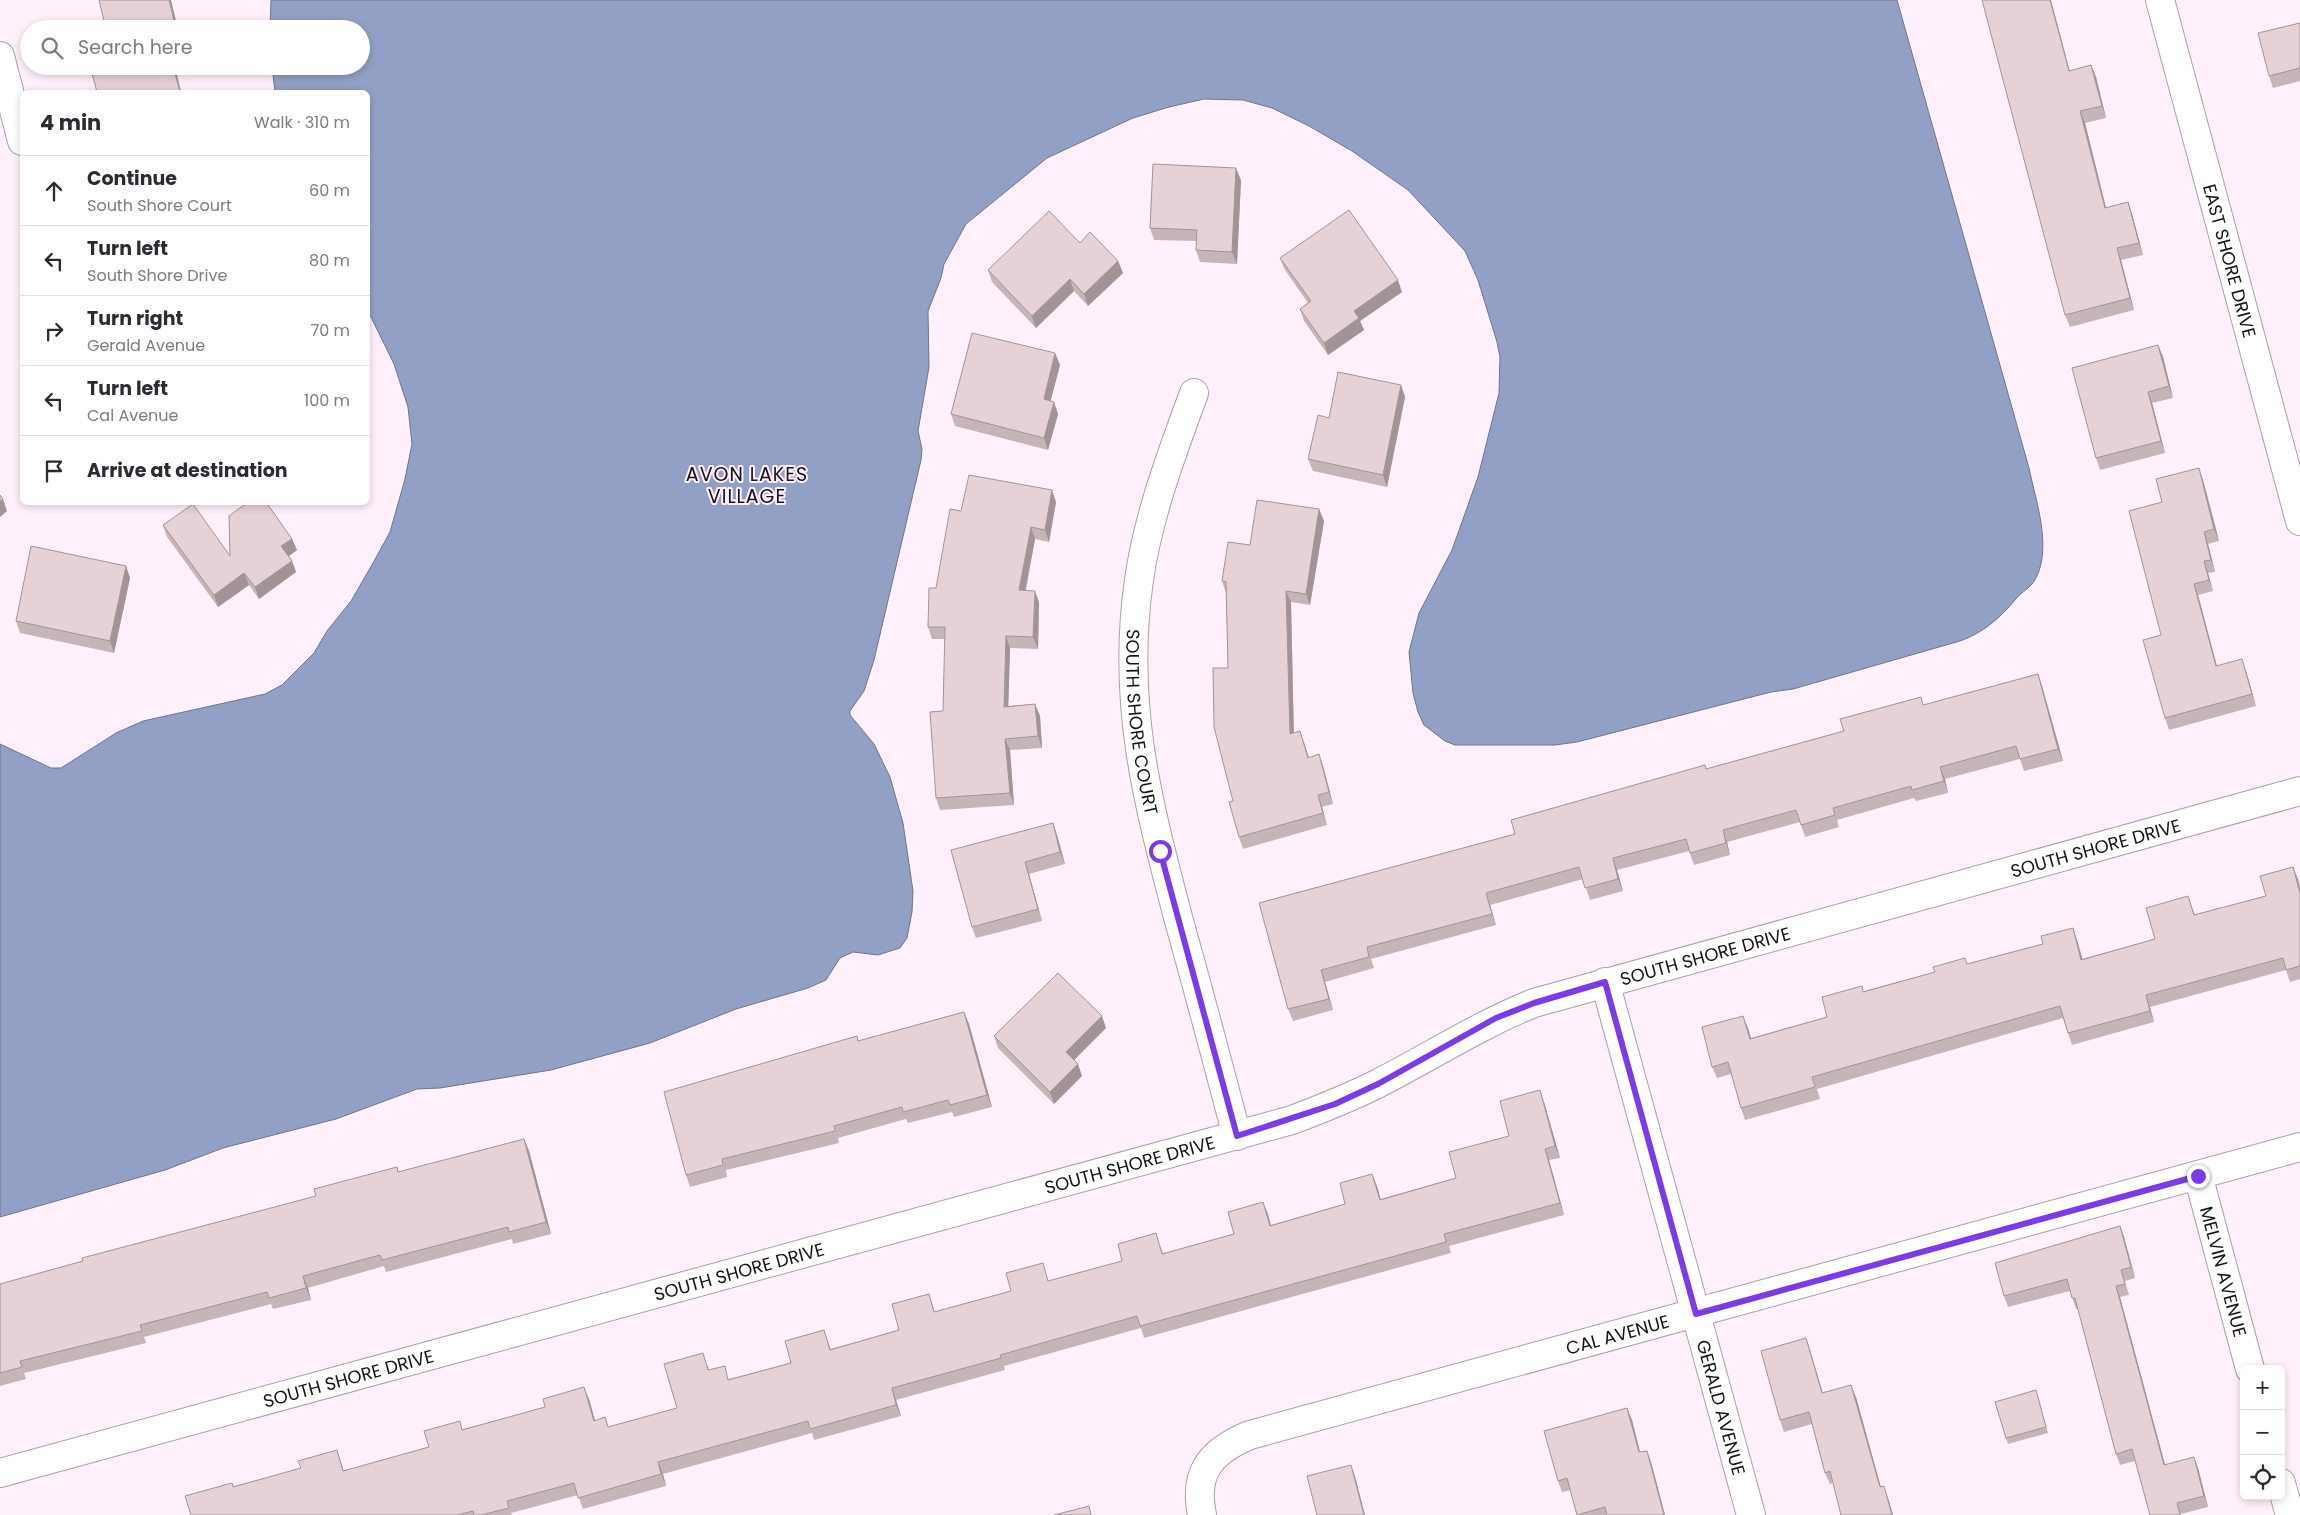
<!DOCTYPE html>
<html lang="en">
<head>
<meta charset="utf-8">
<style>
	body { margin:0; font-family:Poppins,sans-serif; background:#f2f2f3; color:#2b2b33 }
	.controls { position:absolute; right:15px; bottom:15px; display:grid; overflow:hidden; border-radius:8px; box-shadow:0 2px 8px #0003 }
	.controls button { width:45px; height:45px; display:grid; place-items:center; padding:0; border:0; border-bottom:1px solid #e1e1e2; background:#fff; color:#2b2b33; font:25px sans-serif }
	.stop { position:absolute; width:15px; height:15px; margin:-11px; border:4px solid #7c3aed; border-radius:50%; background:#fff }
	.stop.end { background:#7c3aed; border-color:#fff; box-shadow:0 1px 5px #0008 }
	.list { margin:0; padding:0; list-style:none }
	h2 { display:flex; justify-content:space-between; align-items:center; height:65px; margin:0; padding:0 20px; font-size:21px }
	h2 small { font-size:16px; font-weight:400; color:#7c7c81 }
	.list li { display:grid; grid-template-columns:32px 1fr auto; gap:15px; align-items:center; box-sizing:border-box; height:70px; padding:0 20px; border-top:1px solid #e1e1e2 }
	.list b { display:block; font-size:19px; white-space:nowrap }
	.list p { margin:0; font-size:16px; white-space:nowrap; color:#7c7c81 }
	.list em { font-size:16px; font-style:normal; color:#7c7c81 }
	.icon { flex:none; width:28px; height:28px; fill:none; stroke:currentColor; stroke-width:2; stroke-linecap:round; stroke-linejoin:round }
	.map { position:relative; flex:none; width:2300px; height:1515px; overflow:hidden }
	.search { position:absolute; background:#fff; box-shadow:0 2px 8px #0003; left:20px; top:20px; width:350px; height:55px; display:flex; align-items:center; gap:12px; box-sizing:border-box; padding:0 18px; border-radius:28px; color:#7c7c81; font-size:19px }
	.panel { position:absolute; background:#fff; box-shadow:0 2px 8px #0003; left:20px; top:90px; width:350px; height:415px; border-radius:8px }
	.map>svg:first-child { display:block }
	.water { fill:#92a0c5; stroke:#6d7590 }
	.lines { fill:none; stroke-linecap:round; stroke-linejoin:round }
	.minor-casing { stroke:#ad9faa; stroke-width:30 }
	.minor { stroke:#fff; stroke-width:28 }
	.wall { fill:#c6b5b8 }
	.shaded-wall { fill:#a19396 }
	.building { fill:#e6d2d6; stroke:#a19396 }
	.route { stroke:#7c3aed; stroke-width:6 }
	.labels { text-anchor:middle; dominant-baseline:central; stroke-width:4; stroke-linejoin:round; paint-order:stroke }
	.street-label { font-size:18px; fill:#171216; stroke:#fff0fc }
	.neighbourhood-label { font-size:19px; letter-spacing:1px; fill:#171216; stroke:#fff0fc }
</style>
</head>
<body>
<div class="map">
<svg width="2300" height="1515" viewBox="0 0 2300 1515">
	<rect width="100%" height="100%" fill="#fff0fc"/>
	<path class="water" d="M271,0H1897L2029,468C2036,502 2052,546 2036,578C2032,587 2021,592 2015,600C2000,618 1983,633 1960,641L1793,689L1771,692L1577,742L1555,745H1455L1445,741L1424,725L1418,712L1413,693L1409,652L1419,613L1452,550L1478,477L1499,393L1500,357L1497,342L1478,280L1465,251L1408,190L1352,151L1309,126L1272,108L1243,100L1204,99L1169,107L1133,118L1047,158L966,224L944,264L941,278L928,311L929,367L918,431L922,449L921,460L874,660L864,691L850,711V715L874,744L890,777L903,823L913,891L912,912L907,938L900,948L878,955L853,952L840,958L826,980L808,988L736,1009L650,1043L551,1070L440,1088L417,1089L336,1119L223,1148L165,1170L0,1217V744L51,768H61L116,733L143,721L265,694L282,685L314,653L327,631L351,601L373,563L390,532L405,479L412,444L408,407L394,364L368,311V92H275L272,66H361V29H270Z"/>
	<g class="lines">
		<g class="minor-casing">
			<g id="minor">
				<path id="s1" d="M2160,0L2300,521"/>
				<polyline points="0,56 22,141"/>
				<path id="s2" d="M1194,393C1172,453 1148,516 1139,580C1121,704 1148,803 1179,921C1199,992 1218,1064 1237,1136"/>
				<path id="s3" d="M1605,982L1751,1515"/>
				<path id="s4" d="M2198,1175L2250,1369"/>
				<path id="s5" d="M0,1473L1292,1120C1321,1109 1349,1098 1377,1084C1430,1057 1479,1025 1534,1003L2300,791"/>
				<polyline points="2281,1483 2290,1515"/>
				<path id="s6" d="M1202,1515C1193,1472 1211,1451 1250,1435L2300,1147"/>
			</g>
		</g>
		<use href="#minor" class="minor"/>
	</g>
	<g class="wall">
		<polygon points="2300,23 2300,81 2273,88 2269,76"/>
		<polygon points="2091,65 2096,77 2106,118 2085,123 2106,208 2128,202 2132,214 2143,255 2121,260 2134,310 2070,327 2065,315 2070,71"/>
		<polygon points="1241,180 1237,264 1200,262 1196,250 1197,241 1154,240 1150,228"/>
		<polygon points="1080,243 1118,261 1123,273 1088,306 1074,291 1036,328 992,282 988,270"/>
		<polygon points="1280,258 1402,292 1360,321 1364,330 1328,355 1304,321 1300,309 1308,303 1285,270"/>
		<polygon points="2158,345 2163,357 2173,398 2152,403 2165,453 2100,470 2096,458"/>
		<polygon points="1055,353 1060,365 1050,401 1058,414 1048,450 955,426 951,414"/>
		<polygon points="1401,385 1405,397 1387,487 1313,471 1308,459 1329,418"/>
		<polygon points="2203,480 2219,541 2208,544 2215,572 2208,573 2213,591 2198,595 2217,666 2246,671 2256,706 2169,730 2165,718 2162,502"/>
		<polygon points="1056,502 1049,542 1035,539 1026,590 1039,602 1038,649 1010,648 1008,706 1035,704 1040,716 1042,748 1010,750 1014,805 940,810 936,798 943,711 945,639 932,639 928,627 936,588"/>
		<polygon points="1324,521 1310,605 1291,602 1294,733 1300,731 1309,757 1323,766 1333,804 1322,807 1327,825 1243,849 1239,837 1233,801 1228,668 1226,593 1222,581 1250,545"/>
		<polygon points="163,525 230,556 292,539 297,550 289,556 292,561 296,572 259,599 249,585 218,607 167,537"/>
		<polygon points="126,566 130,578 114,653 20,633 16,621"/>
		<polygon points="2038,674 2042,686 2063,761 2024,771 2020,759 1945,779 1948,793 1916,801 1914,798 1837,820 1839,827 1805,837 1800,822 1727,842 1730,855 1694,865 1689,851 1617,870 1623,891 1590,900 1583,879 1490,905 1496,925 1371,959 1374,968 1325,982 1333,1010 1293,1021 1288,1009 1259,903 1515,834 1706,769 1844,731 1924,705"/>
		<polygon points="1053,823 1057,835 1065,864 1029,874 1042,921 976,938 972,927"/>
		<polygon points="2293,867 2300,888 2300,979 2290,982 2286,970 2150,1007 2154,1022 2072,1045 2063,1018 1817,1089 1820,1099 1745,1120 1741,1108 1731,1074 1717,1078 1712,1067 1748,1028 1751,1038 1827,1017 1864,991 1935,972 1967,964 2043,944 2073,928 2077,940 2082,959 2155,939 2188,896 2195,915 2266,896"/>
		<polygon points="964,1012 969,1024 992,1107 954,1117 952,1112 908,1123 906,1119 838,1138 839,1143 726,1170 727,1177 690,1187 686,1175 859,1041"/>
		<polygon points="1106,1028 1074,1060 1082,1076 1054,1104 998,1048 994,1036"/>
		<polygon points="1544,1102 1560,1158 1549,1160 1564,1215 1449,1246 1451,1253 1144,1338 1141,1328 1004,1366 1005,1370 896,1400 901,1416 814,1440 812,1433 663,1474 666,1486 583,1509 578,1495 511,1513 512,1515 191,1515 234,1487 301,1468 337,1450 344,1471 429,1447 463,1429 589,1399 595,1420 609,1427 677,1408 708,1365 709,1370 729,1379 791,1363 828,1342 831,1349 899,1330 929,1294 935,1312 1011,1291 1043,1263 1048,1281 1122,1261 1160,1245 1163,1254 1234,1234 1263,1202 1271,1225 1345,1204 1377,1186 1380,1199 1456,1178 1509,1136"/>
		<polygon points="524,1139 529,1151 551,1234 513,1244 512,1239 386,1272 384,1266 308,1288 311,1300 273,1309 271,1304 144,1337 146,1343 24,1373 26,1379 0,1386 0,1284 316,1196 397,1167 399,1172"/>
		<polygon points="2120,1226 2124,1237 2135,1278 2125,1281 2129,1295 2120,1297 2165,1465 2198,1468 2208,1507 2181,1514 2181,1515 2150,1515 2135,1461 2120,1465 2116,1454 2078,1309 2076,1309 2070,1291 2008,1307 2004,1296"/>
		<polygon points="1810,1350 1823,1393 1856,1397 1881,1487 1888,1498 1893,1515 1841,1515 1833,1483 1830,1484 1825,1473 1812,1424 1784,1432 1780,1420"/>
		<polygon points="2038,1396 2048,1433 2008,1444 2006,1438"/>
		<polygon points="1627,1408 1632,1420 1640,1452 1647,1451 1651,1462 1665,1515 1577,1515 1571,1490 1562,1492 1558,1481"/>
	</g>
	<g class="shaded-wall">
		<polygon points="169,0 171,0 178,29 176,29"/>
		<polygon points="2050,0 2051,0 2073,83 2069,71"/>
		<polygon points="2091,65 2096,77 2106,118 2102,106"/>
		<polygon points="173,66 175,66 181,92 180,92"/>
		<polygon points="2080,111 2085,123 2109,220 2105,208"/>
		<polygon points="1236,168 1241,180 1237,264 1232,252"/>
		<polygon points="2128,202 2132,214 2143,255 2139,243"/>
		<polygon points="2117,248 2121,260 2134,310 2130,298"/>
		<polygon points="1118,261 1123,273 1088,306 1084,294"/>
		<polygon points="1070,279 1074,291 1036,328 1032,316"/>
		<polygon points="1398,280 1402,292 1360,321 1364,330 1328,355 1324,343 1354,311"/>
		<polygon points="2158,345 2163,357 2173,398 2169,386"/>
		<polygon points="1055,353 1060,365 1048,411 1044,399"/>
		<polygon points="1401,385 1405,397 1387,487 1383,475"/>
		<polygon points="2148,392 2152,403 2165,453 2161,441"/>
		<polygon points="1054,402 1058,414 1048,450 1044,438"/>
		<polygon points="2199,468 2203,480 2219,541 2214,529"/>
		<polygon points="1052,490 1056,502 1049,542 1045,530"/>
		<polygon points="3,499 7,511 0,517 0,502"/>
		<polygon points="1319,509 1324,521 1310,605 1306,594"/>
		<polygon points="1031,527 1035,539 1023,602 1019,590"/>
		<polygon points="2204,532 2208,544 2215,572 2211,560"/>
		<polygon points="292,539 297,550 286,558 281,546"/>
		<polygon points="292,561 296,572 259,599 255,587"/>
		<polygon points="2204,561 2208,573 2213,591 2209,580"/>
		<polygon points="126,566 130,578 114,653 110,641"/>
		<polygon points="244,573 249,585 218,607 214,595"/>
		<polygon points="2194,584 2198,595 2220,678 2216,666"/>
		<polygon points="1035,591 1039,602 1038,649 1033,637"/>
		<polygon points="1286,591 1291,602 1294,746 1290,734"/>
		<polygon points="1006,636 1010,648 1008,718 1004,707"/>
		<polygon points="2242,659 2246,671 2256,706 2252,694"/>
		<polygon points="2038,674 2042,686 2063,761 2058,749"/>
		<polygon points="1035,704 1040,716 1042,748 1038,736"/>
		<polygon points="1300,731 1304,743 1312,769 1308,758"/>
		<polygon points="1005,739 1010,750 1014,805 1010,793"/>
		<polygon points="1319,754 1323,766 1333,804 1329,792"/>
		<polygon points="1940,767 1945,779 1948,793 1944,781"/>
		<polygon points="1318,795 1322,807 1327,825 1323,813"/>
		<polygon points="1053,823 1057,835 1065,864 1060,852"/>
		<polygon points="1723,830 1727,842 1730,855 1726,843"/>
		<polygon points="1613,858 1617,870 1623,891 1618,879"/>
		<polygon points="1025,862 1029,874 1042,921 1038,909"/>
		<polygon points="2293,867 2298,879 2300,888 2300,893"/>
		<polygon points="1486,893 1490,905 1496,925 1492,914"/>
		<polygon points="2073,928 2077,940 2086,971 2081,960"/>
		<polygon points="1321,970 1325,982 1333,1010 1329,999"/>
		<polygon points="2146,995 2150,1007 2154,1022 2150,1011"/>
		<polygon points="964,1012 969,1024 992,1107 987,1095"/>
		<polygon points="1102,1016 1106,1028 1070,1064 1066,1052"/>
		<polygon points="1743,1016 1748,1028 1754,1050 1750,1039"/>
		<polygon points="1078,1064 1082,1076 1054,1104 1050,1092"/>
		<polygon points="1540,1090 1544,1102 1560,1158 1555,1146"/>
		<polygon points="524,1139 529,1151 551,1234 546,1222"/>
		<polygon points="1545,1149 1549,1160 1564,1215 1560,1203"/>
		<polygon points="1372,1174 1377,1186 1384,1211 1380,1200"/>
		<polygon points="1263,1202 1268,1214 1274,1237 1270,1226"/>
		<polygon points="2120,1226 2124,1237 2135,1278 2131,1267"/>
		<polygon points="303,1276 308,1288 311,1300 306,1288"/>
		<polygon points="2116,1286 2120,1297 2168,1476 2164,1465"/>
		<polygon points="1806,1338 1810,1350 1826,1405 1822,1393"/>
		<polygon points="1851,1385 1856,1397 1884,1499 1880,1487"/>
		<polygon points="584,1387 589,1399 598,1432 594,1421"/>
		<polygon points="892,1388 896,1400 901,1416 896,1405"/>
		<polygon points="1627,1408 1632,1420 1643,1464 1639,1452"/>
		<polygon points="1647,1451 1651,1462 1665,1515 1664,1515"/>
		<polygon points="2194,1457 2198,1468 2208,1507 2204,1496"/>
		<polygon points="658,1462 663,1474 666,1486 661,1474"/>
		<polygon points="1351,1465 1355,1476 1365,1515 1364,1515"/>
		<polygon points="1884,1486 1888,1498 1893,1515 1892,1515"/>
	</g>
	<g class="building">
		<polygon points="99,0 169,0 176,29 106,29"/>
		<polygon points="1982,0 2050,0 2069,71 2091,65 2102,106 2080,111 2105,208 2128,202 2139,243 2117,248 2130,298 2065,315"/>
		<polygon points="2300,23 2300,68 2269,76 2258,33"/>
		<polygon points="90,66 173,66 180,92 97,92"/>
		<polygon points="1153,164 1236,168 1232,252 1196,250 1197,230 1150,228"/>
		<polygon points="1349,210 1398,280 1354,311 1359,318 1324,343 1300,309 1311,301 1280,258"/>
		<polygon points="1049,211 1080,243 1090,232 1118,261 1084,294 1070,279 1032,316 988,270"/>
		<polygon points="972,333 1055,353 1044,399 1054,402 1044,438 951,414"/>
		<polygon points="2158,345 2169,386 2148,392 2161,441 2096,458 2072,368"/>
		<polygon points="1338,372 1401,385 1383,475 1308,459 1318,415 1329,418"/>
		<polygon points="2199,468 2214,529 2204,532 2211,560 2204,561 2209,580 2194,584 2216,666 2242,659 2252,694 2165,718 2143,640 2161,635 2129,511 2162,502 2156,479"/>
		<polygon points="969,475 1052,490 1045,530 1031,527 1019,590 1035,591 1033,637 1006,636 1004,707 1035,704 1038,736 1005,739 1010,793 936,798 930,712 943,711 945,627 928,627 929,588 936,588 950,509 961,511"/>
		<polygon points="0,495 3,499 0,502"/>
		<polygon points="1257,500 1319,509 1306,594 1286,591 1290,734 1300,731 1308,758 1319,754 1329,792 1318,795 1323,813 1239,837 1229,802 1233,801 1214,727 1213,668 1228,668 1226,582 1222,581 1228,542 1250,545"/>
		<polygon points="248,502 266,502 292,539 281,546 292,561 255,587 244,573 214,595 163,525 193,504 230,556 229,516"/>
		<polygon points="31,546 126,566 110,641 16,621"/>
		<polygon points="2038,674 2058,749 2020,759 2016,746 1940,767 1944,781 1912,790 1911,786 1833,808 1835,815 1801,825 1796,810 1723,830 1726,843 1690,853 1686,839 1613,858 1618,879 1585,888 1579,867 1486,893 1492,914 1367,947 1369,957 1321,970 1329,999 1288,1009 1259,903 1515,834 1511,820 1705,765 1706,769 1844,731 1840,719 1921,697 1923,705"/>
		<polygon points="1053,823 1060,852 1025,862 1038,909 972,927 951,850"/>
		<polygon points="2293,867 2300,893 2300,966 2286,970 2283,958 2146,995 2150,1011 2068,1033 2060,1006 1812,1077 1815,1087 1741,1108 1728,1062 1712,1067 1702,1027 1743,1016 1750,1039 1827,1017 1822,997 1862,986 1863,992 1935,972 1933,967 1965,958 1967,964 2043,944 2041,936 2073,928 2081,960 2155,939 2146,908 2188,896 2194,915 2266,896 2260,876"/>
		<polygon points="1058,973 1102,1016 1066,1052 1078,1064 1050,1092 994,1036"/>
		<polygon points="964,1012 987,1095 950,1105 948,1100 903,1112 902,1107 834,1126 835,1131 722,1159 723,1165 686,1175 664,1092 857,1036 858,1041"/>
		<polygon points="1540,1090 1555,1146 1545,1149 1560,1203 1444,1234 1446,1242 1140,1326 1137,1316 1000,1355 1001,1358 892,1388 896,1405 810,1429 808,1421 658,1462 661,1474 578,1498 574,1483 507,1501 509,1508 481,1515 474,1515 473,1511 457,1515 191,1515 185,1496 232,1483 233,1487 301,1468 298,1461 337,1450 343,1471 429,1447 424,1431 460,1421 462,1430 545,1407 543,1399 584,1387 594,1421 605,1417 608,1427 677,1408 664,1364 703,1353 708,1370 725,1366 728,1380 791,1363 785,1341 824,1330 830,1350 899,1330 892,1304 929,1294 934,1312 1011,1291 1006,1273 1043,1263 1048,1281 1122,1261 1118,1244 1156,1233 1162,1254 1234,1234 1228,1212 1263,1202 1270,1226 1345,1204 1340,1183 1372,1174 1380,1200 1456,1178 1449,1152 1509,1136 1500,1101"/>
		<polygon points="524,1139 546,1222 509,1232 508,1227 382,1260 380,1255 303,1276 306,1288 269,1298 267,1292 140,1325 142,1331 20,1361 22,1367 0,1373 0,1284 83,1261 82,1258 316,1196 314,1189 397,1167 398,1172"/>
		<polygon points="2120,1226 2131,1267 2121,1270 2125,1284 2116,1286 2164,1465 2194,1457 2204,1496 2177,1503 2180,1515 2150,1515 2132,1449 2116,1454 2075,1298 2072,1298 2067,1279 2004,1296 1995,1263"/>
		<polygon points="1806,1338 1822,1393 1851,1385 1880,1487 1884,1486 1892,1515 1841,1515 1830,1471 1825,1473 1809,1412 1780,1420 1761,1351"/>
		<polygon points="2036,1390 2046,1427 2006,1438 1995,1402"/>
		<polygon points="1627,1408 1639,1452 1647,1451 1664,1515 1607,1515 1605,1507 1577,1515 1567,1478 1558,1481 1544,1431"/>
		<polygon points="1351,1465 1364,1515 1317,1515 1307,1476"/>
		<polygon points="1089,1506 1091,1515 1054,1515"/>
	</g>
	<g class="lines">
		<polyline class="route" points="1160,851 1237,1136 1335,1104 1378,1084 1496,1018 1534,1003 1605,982 1696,1314 2198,1176"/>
	</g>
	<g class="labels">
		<g class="street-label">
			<text stroke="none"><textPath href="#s1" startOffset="270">EAST SHORE DRIVE</textPath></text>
			<text stroke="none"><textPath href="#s2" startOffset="338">SOUTH SHORE COURT</textPath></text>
			<text stroke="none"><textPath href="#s5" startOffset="2191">SOUTH SHORE DRIVE</textPath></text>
			<text stroke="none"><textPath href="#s5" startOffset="1786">SOUTH SHORE DRIVE</textPath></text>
			<text stroke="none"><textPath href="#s5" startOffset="1171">SOUTH SHORE DRIVE</textPath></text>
			<text stroke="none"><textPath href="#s5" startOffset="766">SOUTH SHORE DRIVE</textPath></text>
			<text stroke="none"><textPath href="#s4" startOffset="100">MELVIN AVENUE</textPath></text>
			<text stroke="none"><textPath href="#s6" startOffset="485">CAL AVENUE</textPath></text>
			<text stroke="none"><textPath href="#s5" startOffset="361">SOUTH SHORE DRIVE</textPath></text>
			<text stroke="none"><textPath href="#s3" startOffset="441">GERALD AVENUE</textPath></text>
		</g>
		<g class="neighbourhood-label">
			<text x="747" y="474">AVON LAKES<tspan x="747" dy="22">VILLAGE</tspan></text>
		</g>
	</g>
</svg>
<div class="controls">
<button>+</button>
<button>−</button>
<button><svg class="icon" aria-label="locate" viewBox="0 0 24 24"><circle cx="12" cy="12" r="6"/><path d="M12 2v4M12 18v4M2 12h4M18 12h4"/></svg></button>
</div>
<div class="stop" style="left:1160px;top:851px"></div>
<div class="stop end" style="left:2198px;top:1176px"></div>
<div class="search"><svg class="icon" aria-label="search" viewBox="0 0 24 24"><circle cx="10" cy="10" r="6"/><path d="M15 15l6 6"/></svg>Search here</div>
<section class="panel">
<h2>4 min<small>Walk · 310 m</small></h2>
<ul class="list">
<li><svg class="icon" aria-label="ahead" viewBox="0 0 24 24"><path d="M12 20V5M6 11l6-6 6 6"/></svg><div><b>Continue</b><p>South Shore Court</p></div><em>60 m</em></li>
<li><svg class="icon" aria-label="left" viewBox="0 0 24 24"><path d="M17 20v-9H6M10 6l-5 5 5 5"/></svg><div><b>Turn left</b><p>South Shore Drive</p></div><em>80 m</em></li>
<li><svg class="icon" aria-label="right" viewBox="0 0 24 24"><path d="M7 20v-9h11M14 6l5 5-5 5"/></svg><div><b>Turn right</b><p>Gerald Avenue</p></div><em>70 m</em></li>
<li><svg class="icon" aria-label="left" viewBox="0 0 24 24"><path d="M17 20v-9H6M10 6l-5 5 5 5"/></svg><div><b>Turn left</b><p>Cal Avenue</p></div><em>100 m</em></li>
<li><svg class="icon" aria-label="arrive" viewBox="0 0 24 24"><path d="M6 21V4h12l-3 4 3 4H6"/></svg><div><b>Arrive at destination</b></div></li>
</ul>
</section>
</div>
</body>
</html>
